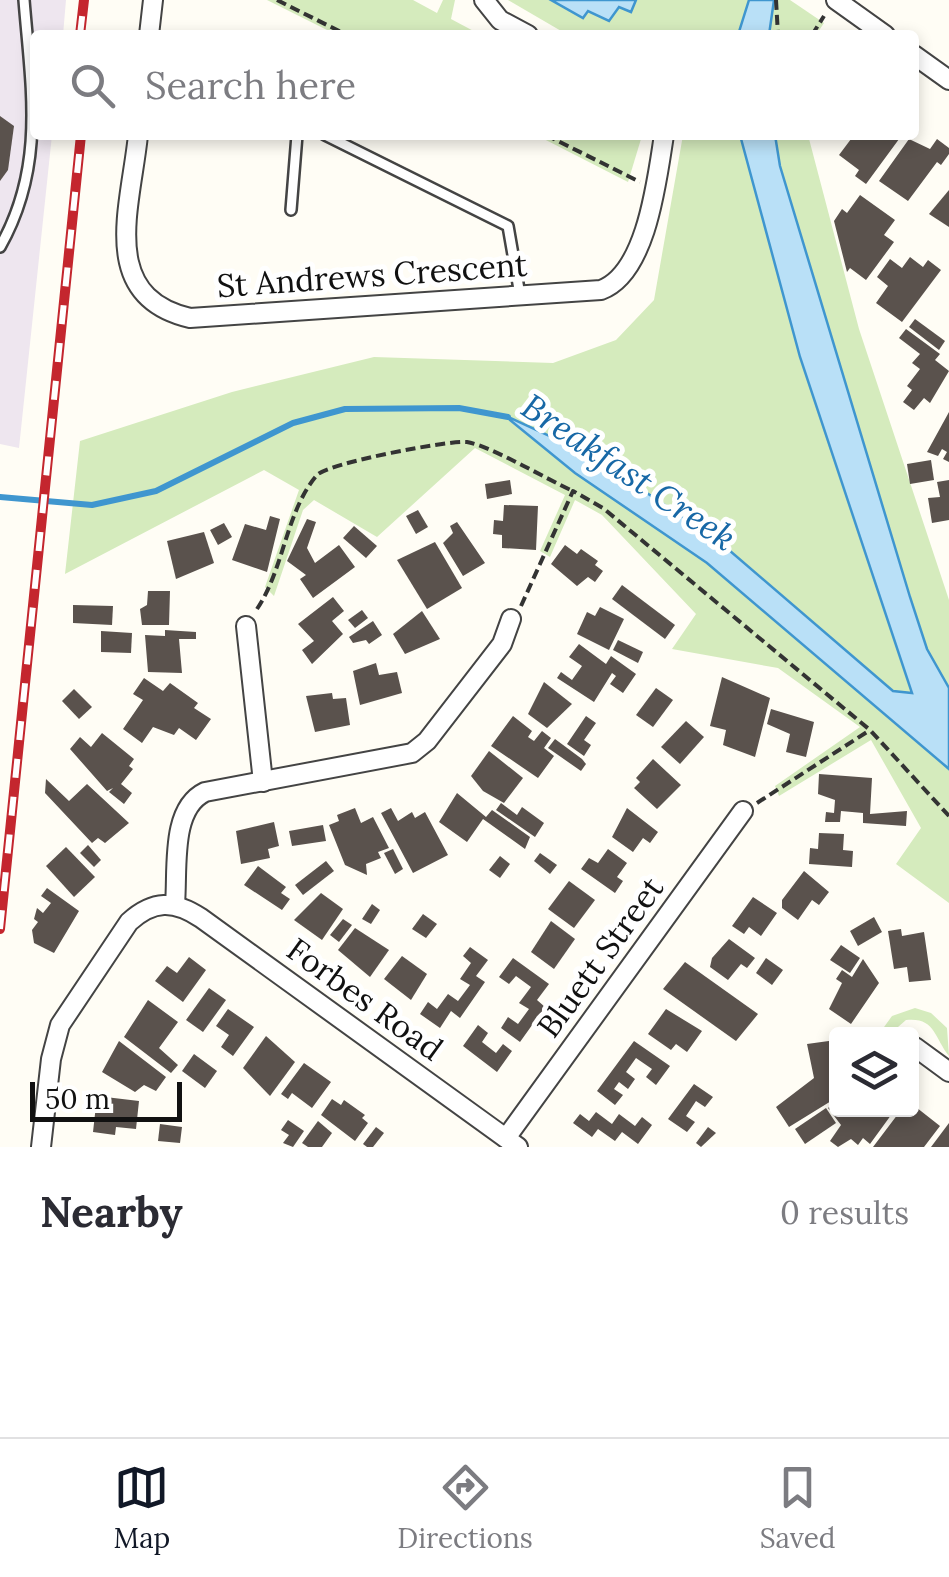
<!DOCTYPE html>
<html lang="en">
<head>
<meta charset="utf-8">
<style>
	body { margin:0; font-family:Lora,serif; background:#f7f7f7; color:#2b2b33 }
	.controls { position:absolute; right:30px; bottom:30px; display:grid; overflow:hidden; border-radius:10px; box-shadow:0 5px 15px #0003 }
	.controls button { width:90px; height:90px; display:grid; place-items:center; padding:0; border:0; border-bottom:2px solid #e1e1e2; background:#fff; color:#2b2b33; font:50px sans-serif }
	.scale { position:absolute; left:30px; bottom:25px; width:152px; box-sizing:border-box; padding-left:10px; border:5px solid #111; border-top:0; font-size:28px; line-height:35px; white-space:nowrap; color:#111; -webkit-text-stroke:8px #fff; paint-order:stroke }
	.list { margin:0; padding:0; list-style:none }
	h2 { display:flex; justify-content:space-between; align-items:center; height:130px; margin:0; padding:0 40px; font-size:42px }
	h2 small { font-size:32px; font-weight:400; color:#7c7c81 }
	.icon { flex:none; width:55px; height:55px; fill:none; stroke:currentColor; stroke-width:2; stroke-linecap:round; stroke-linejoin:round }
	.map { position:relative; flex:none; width:949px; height:1147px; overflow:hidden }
	.search { position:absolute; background:#fff; box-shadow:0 5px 15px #0003; left:30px; right:30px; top:30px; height:110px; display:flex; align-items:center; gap:25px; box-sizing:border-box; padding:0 35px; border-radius:10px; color:#7c7c81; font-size:38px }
	.sheet { height:290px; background:#fff }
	nav { display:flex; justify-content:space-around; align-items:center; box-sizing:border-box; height:140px; border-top:2px solid #e1e1e2; background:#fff; font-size:28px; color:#7c7c81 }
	nav a { display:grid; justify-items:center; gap:5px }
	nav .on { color:#111827 }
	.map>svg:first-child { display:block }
	.industrial { fill:#eee6ef }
	.green { fill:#d5ebbd }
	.water { fill:#b9e0f7; stroke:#3f96cf; stroke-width:2.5 }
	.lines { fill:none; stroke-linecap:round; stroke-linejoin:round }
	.stream { stroke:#3f96cf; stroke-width:6 }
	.building { fill:#5a524d }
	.lane-casing { stroke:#444; stroke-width:14 }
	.street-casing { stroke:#444; stroke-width:22 }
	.path { stroke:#333; stroke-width:4; stroke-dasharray:10 5; stroke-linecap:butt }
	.lane { stroke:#fff; stroke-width:9 }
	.street { stroke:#fff; stroke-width:18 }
	.rail-casing { stroke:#c4262e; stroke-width:10 }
	.rail { stroke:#fff; stroke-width:6; stroke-dasharray:19; stroke-linecap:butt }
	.labels { text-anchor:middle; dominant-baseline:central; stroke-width:10; stroke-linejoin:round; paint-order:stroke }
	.street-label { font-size:32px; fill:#111; stroke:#fff }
	.water-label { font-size:35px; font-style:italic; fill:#1768a6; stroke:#fff }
</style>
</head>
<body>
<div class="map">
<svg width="949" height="1147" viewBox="0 0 949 1147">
	<rect width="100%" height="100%" fill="#fffdf5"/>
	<polygon class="industrial" points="0,0 66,0 63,35 35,35 35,135 52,135 19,448 0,444"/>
	<g class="green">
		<polygon points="267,0 413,0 437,13 443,0 455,0 451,19 481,35 337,35"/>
		<polygon points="508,0 790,0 824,23 816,35 568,35"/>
		<polygon points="536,135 639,135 641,139 628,182"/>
		<polygon points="683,135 808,135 859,329 949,600 949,903 896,864 921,828 871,740 779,796 775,786 860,727 778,668 672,649 696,614 602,515 575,500 550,557 540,551 565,495 475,448 377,537 314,500 303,510 274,596 265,587 299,490 264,470 65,574 80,441 232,392 374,357 553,363 616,340 654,300"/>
		<path d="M915,1008L931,1013L947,1028L949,1056C934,1037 935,1017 906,1020L890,1034H879L892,1016Z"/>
	</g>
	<g class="water">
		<polygon points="551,0 636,0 631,12 619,7 609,21 588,11 583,18"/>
		<polygon points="749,0 774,0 769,35 738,35"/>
		<polygon points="740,135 775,135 780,166 910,597 927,649 949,688 949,769 707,563 575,473 504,415 591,455 722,544 893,691 912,693 800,357"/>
	</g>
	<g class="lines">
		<polyline class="stream" points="0,497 92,505 156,491 293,423 345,409 459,408 508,417"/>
	</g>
	<g class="building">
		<polygon points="0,116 14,126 8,170 0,181"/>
		<polygon points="854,135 902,135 866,184 855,176 859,170 839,155"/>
		<polygon points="909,139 930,149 937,139 949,148 949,154 941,165 937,162 908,201 879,181"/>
		<polygon points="949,190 949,227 929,214"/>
		<polygon points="860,195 895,220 884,235 894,242 866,280 850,268 847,272 834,221 842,209 847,213"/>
		<polygon points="910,257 923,267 928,260 941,270 902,322 876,303 888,286 877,277 890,259 902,268"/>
		<polygon points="915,319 945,341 939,350 909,327"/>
		<polygon points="906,329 940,354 935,360 949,371 930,403 924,398 914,410 903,402 912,390 907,386 920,369 912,363 920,354 899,338"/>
		<polygon points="949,412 949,462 943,459 947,452 942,449 938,456 927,452"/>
		<polygon points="931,460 934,480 910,484 907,464"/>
		<polygon points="510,480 512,494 487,499 485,484"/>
		<polygon points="949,480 949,520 932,523 928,498 940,497 937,482"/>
		<polygon points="504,505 538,506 536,550 502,548 502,535 493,534 494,520 503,521"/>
		<polygon points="418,510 428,527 416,534 406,516"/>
		<polygon points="270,516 280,519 267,572 232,560 245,524 266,530"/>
		<polygon points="307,519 316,522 307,548 315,563 339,545 355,567 313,598 300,579 306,575 287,561"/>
		<polygon points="457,522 485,563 463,576 443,543 453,533 450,526"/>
		<polygon points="224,523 232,537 218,545 210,530"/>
		<polygon points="354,526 377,546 366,558 343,538"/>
		<polygon points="204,532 214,563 176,579 167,541"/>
		<polygon points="435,542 462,588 427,609 397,560"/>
		<polygon points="565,545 577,554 581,549 598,561 595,565 603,571 595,582 588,577 577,586 551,564"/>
		<polygon points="622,585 675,625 665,639 612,599"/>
		<polygon points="148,591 170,591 169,625 142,625 140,609 147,605"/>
		<polygon points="333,597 344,611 332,621 343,634 312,664 302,650 314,641 298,624"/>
		<polygon points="73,605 113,606 112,625 73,623"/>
		<polygon points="600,607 624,619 609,650 577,634 587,612 595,616"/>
		<polygon points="362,610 368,618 355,628 348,620"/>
		<polygon points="422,611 440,639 405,654 393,634"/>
		<polygon points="373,621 382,635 369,644 366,640 353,643 349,637"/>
		<polygon points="165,630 196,632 196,639 179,639 182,673 148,672 145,635 165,636"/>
		<polygon points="101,631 132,633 131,653 101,652"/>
		<polygon points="618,640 643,652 638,663 613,650"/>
		<polygon points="579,644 606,664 611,656 636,674 623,693 610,684 616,676 612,673 594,702 557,678 561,672 572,680 582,666 569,657"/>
		<polygon points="376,663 379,675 397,672 402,693 360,705 353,671"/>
		<polygon points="722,677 770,698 755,757 723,745 726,730 710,726"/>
		<polygon points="144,678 163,691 170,683 198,703 194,708 211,719 196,740 179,728 174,735 153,727 142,743 123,729 143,700 133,694"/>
		<polygon points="544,682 572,704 547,728 528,714"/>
		<polygon points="656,688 673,700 653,727 636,715"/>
		<polygon points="74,689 92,707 79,719 62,701"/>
		<polygon points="332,693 333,699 346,698 350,725 315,732 306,696"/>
		<polygon points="771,709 814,722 806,757 786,752 790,734 767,724"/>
		<polygon points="513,716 532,731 528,737 534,741 542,731 551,738 544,748 554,756 538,778 491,746"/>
		<polygon points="586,716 596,723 584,740 591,745 584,756 567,744"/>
		<polygon points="686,721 704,737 680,764 661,747"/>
		<polygon points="102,733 134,759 129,766 133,769 121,784 132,793 124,804 109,792 113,788 107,791 70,749 80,737 91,747"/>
		<polygon points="555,739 582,759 586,764 581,771 548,748"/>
		<polygon points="489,751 523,778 504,803 483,791 471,776"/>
		<polygon points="653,759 681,785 657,809 634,788 640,782 636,778"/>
		<polygon points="819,774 872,778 870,814 907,811 906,826 863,823 863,813 841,811 840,822 825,822 826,812 834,813 835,800 818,794"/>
		<polygon points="46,779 69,801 87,784 129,823 105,843 98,838 92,843 45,793"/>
		<polygon points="457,793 486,817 492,810 530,837 525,849 483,819 467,842 439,822"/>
		<polygon points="501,803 517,815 522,807 544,823 535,837 496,810"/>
		<polygon points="355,808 361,823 373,817 389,848 378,852 381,858 366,864 367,875 345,865 329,825 339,821 337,815"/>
		<polygon points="391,808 398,821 412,812 415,818 425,812 448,855 413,873 381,813"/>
		<polygon points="627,808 658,832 650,843 643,838 633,852 612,837"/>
		<polygon points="274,822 279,846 268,849 270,858 241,864 236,831"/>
		<polygon points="323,825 326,841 292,846 289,831"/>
		<polygon points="819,833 844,834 843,850 853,851 852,867 809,864 810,848 818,849"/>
		<polygon points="88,845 101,860 94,867 80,853"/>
		<polygon points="66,847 95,877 74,897 46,866"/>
		<polygon points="393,849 403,869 395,874 384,853"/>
		<polygon points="608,849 627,863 617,877 623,881 615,893 581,869 589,858 598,863"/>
		<polygon points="540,853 557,865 550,874 534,861"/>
		<polygon points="500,856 510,864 500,878 489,870"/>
		<polygon points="326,861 334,871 303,895 295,885"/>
		<polygon points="258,866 286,887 281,893 290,899 282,910 244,885"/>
		<polygon points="804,871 829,892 819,905 812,900 798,920 782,908 782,900"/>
		<polygon points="569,881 595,900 574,928 548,909"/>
		<polygon points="47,888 79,911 54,953 34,943 32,930 38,922 34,919 37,908 43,913 51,903 41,896"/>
		<polygon points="321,893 343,909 322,940 294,920"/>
		<polygon points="753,897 777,913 761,936 749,927 744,934 732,926"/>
		<polygon points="372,904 380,910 371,924 362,919"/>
		<polygon points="423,914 437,924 426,938 412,929"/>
		<polygon points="874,917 882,932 858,946 850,931"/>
		<polygon points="343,919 352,925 339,942 330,935"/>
		<polygon points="551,921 575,939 554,969 531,952"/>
		<polygon points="355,928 389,950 370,977 338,950"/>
		<polygon points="901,929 902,936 924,932 931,980 909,982 907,967 894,969 888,931"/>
		<polygon points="729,939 755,958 747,968 741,964 728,980 710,967 712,958"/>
		<polygon points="841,945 860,958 850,973 830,960"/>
		<polygon points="470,947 488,960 476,976 485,982 460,1018 451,1011 440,1028 420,1014 428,1002 437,1009 448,994 458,1001 470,985 460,979 471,963 463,956"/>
		<polygon points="402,956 427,974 411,1000 384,979"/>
		<polygon points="189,957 206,970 183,1002 155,981 167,966 177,973"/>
		<polygon points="513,958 549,984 537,1000 545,1007 520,1042 501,1028 508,1017 518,1024 529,1009 519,1003 531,987 516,976 509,984 499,977"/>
		<polygon points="766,958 783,970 772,985 756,973"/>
		<polygon points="863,959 879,983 851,1024 829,1009 842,983 836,979 842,970 852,977"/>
		<polygon points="685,962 758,1014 736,1041 663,989"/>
		<polygon points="209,988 226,1000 203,1032 186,1020"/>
		<polygon points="148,1000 178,1022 159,1048 178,1065 171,1073 124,1037"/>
		<polygon points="228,1009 254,1027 233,1056 221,1047 229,1035 216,1026"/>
		<polygon points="666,1009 702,1031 687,1052 676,1044 671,1050 648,1034"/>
		<polygon points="478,1025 488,1033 482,1042 496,1053 503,1044 512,1051 497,1072 463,1046"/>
		<polygon points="266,1036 295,1062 270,1096 243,1068"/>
		<polygon points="836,1040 836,1098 789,1127 776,1107 814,1078 807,1044"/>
		<polygon points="119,1041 166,1077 156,1091 144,1085 135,1092 102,1072"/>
		<polygon points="634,1041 670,1066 656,1085 646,1077 652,1069 636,1058 626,1072 635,1079 628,1089 619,1082 614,1089 623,1095 615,1105 597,1091"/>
		<polygon points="194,1054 217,1071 205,1088 182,1071"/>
		<polygon points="304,1063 331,1082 312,1108 292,1093 288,1099 281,1094"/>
		<polygon points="694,1084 713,1097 705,1107 696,1101 686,1116 695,1122 687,1132 668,1119"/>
		<polygon points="97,1096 139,1101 136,1129 116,1127 115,1135 93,1132"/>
		<polygon points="332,1099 341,1105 344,1100 365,1115 362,1118 368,1123 355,1141 321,1115"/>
		<polygon points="836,1101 836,1110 894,1111 870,1144 863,1138 858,1145 851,1139 838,1147 830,1141 841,1125 828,1108"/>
		<polygon points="912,1104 940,1126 924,1147 873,1147 901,1110 912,1110"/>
		<polygon points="826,1108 836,1123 805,1144 795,1129"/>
		<polygon points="596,1112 612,1124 619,1114 635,1126 642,1117 652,1125 638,1144 622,1132 615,1141 598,1129 592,1137 573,1123 580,1114 589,1121"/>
		<polygon points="288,1120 304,1131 293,1147 283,1143 289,1135 281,1130"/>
		<polygon points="318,1121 332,1133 322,1147 308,1147 302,1143"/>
		<polygon points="949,1123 949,1147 931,1147"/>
		<polygon points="160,1124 182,1127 180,1143 158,1141"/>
		<polygon points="376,1127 384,1133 373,1147 367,1147 363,1144"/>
		<polygon points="708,1127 716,1133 701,1147 696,1143"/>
	</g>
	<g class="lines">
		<g class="lane-casing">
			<g id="lane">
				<polyline points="325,135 508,226 520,295"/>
				<polyline points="291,210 297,135"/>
				<path d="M0,247C46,166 31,88 24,0"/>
			</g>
		</g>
		<g class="street-casing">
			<g id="street">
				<polyline points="484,0 500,20 528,35"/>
				<polyline points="836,0 885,35"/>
				<polyline points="149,35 153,0"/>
				<polyline points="914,55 949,80"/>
				<path d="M138,135C131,206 97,296 190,318L601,290C647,273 657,179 664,135"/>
				<polyline points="246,626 263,782"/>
				<path d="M175,904C178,869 170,809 205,792L412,753L427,741L502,644L511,619"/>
				<polyline points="915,1047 949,1072"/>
				<polyline points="506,1138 743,811"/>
				<path d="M41,1147L51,1059L60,1025L129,922C153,900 174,900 201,918L518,1147"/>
			</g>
		</g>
		<g class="path">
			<polyline points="277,0 347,35"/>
			<polyline points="776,0 778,35"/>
			<polyline points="812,35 824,16"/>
			<polyline points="546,135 640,182"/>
			<polyline points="521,606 573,491 603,508 870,730 949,816"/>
			<path d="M257,609C284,569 286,511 317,475C328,463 449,440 467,442C491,446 548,480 573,491"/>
			<polyline points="757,803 870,730"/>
		</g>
		<use href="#lane" class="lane"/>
		<use href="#street" class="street"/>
		<g class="rail-casing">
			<g id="rail">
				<polyline points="80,35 84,0"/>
				<polyline points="0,929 81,135"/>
			</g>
		</g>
		<use href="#rail" class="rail"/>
	</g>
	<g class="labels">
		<g class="street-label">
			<text transform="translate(372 275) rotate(-4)">St Andrews Crescent</text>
			<text transform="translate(600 957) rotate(-54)">Bluett Street</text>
			<text transform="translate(365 999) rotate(36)">Forbes Road</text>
		</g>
		<g class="water-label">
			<text transform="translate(629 472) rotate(34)">Breakfast Creek</text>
		</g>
	</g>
</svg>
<div class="controls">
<button><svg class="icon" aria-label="layers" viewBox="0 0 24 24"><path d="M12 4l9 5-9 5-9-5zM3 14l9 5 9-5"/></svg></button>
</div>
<div class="scale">50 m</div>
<div class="search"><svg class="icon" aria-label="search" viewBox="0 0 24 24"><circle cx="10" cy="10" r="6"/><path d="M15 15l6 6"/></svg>Search here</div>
</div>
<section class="sheet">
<h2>Nearby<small>0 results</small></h2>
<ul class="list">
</ul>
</section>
<nav>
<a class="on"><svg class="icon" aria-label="map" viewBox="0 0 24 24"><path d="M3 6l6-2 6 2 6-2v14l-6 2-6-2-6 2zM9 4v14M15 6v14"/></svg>Map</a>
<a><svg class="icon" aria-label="directions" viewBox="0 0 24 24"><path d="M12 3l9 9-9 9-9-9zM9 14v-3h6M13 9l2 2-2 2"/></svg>Directions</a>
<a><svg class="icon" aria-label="saved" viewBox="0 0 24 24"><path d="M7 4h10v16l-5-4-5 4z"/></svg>Saved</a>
</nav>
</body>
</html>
